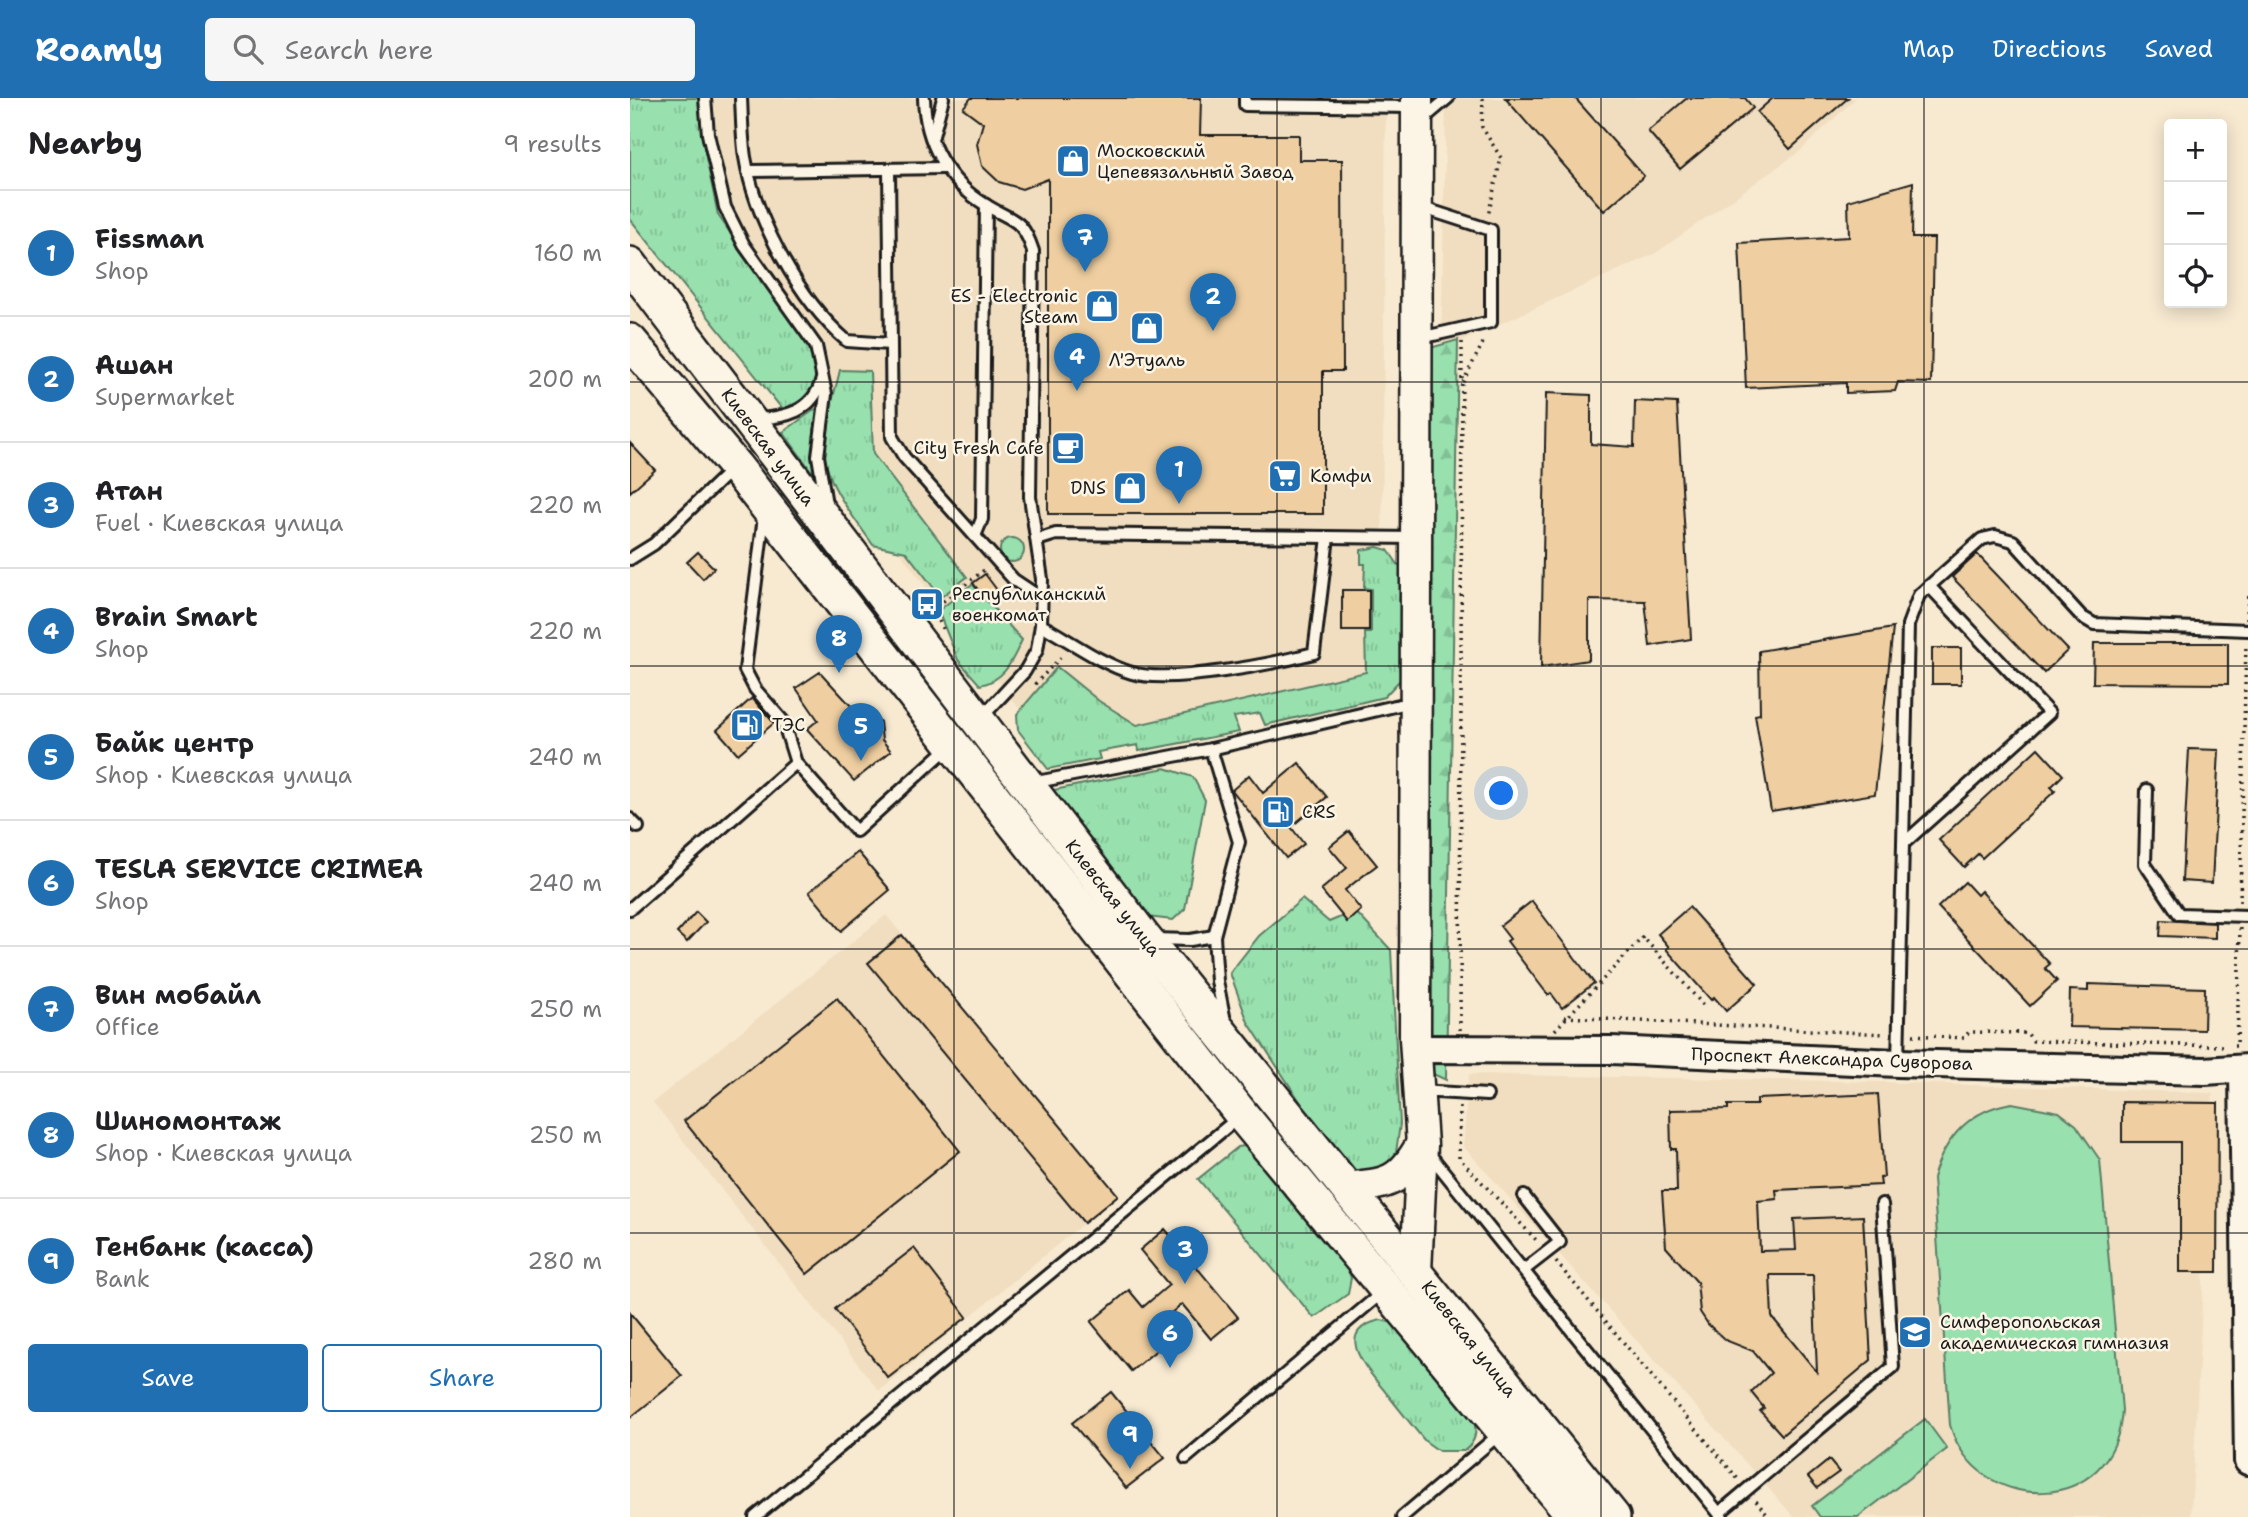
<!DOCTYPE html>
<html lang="en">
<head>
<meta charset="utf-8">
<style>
	body { margin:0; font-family:"Shantell Sans",sans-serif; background:#f6f6f6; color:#202124 }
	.controls { position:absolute; right:21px; top:21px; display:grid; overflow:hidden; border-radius:7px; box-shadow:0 4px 18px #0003 }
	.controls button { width:63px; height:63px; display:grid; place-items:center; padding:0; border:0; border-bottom:2px solid #e0e0e0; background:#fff; color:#202124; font:35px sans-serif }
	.you { position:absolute; left:872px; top:696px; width:24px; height:24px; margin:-18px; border:5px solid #fff; border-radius:50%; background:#1a73e8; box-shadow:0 0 0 10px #1a73e833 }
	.badge { display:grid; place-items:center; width:46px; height:46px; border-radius:50%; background:#1f6fb2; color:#fff; font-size:23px; font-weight:700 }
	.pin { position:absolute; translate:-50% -58px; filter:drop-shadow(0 2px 4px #0008) }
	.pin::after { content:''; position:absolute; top:37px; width:24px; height:21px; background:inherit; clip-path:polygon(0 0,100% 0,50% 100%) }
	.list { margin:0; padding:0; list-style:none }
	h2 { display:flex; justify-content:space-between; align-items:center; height:91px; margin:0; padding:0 28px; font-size:30px }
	h2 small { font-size:23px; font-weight:400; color:#757577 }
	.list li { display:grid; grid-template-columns:46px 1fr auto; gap:21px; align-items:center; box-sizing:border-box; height:126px; padding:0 28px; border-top:2px solid #e0e0e0 }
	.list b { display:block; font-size:26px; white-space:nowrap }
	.list p { margin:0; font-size:23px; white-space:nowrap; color:#757577 }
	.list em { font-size:23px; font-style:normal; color:#757577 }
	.actions { display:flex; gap:14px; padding:21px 28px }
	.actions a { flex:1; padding:16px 0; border:2px solid #1f6fb2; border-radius:7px; text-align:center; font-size:24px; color:#1f6fb2 }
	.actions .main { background:#1f6fb2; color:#fff }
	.icon { flex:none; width:38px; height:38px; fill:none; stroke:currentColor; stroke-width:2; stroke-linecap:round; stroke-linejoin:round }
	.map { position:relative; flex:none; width:1618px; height:1419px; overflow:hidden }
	header { display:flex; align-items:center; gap:42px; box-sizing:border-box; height:98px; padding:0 35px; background:#1f6fb2; color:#fff }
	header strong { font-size:33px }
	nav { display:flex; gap:38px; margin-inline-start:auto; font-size:24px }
	.search { width:490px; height:63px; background:#f6f6f6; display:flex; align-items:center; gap:18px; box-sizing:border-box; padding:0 24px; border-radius:7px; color:#757577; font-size:26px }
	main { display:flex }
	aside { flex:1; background:#fff }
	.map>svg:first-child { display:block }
	.built { fill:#f1dec0 }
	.grass { fill:url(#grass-tufts); stroke:#5a7e65; stroke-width:2 }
	.forest { fill:url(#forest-firs); stroke:#5a7e65; stroke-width:2 }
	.pitch { fill:#98e0ae; stroke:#5a7e65; stroke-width:2 }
	.building { fill:#efcfa1; stroke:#1c1c1c; stroke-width:2; fill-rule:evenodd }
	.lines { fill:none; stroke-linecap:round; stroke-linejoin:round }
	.service-casing { stroke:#1c1c1c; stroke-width:16 }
	.tertiary-casing { stroke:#1c1c1c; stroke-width:32 }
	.secondary-casing { stroke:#1c1c1c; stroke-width:35 }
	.primary-casing { stroke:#1c1c1c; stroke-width:38 }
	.path { stroke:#1c1c1c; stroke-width:3.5; stroke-dasharray:2 5; stroke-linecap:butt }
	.service { stroke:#fcf5e5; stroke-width:10 }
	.tertiary { stroke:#fcf5e5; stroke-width:26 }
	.secondary { stroke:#fcf5e5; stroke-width:30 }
	.primary { stroke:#fcf5e5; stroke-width:33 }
	.grid { fill:none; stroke:#1c1c1c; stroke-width:2; stroke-opacity:0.55 }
	.labels { text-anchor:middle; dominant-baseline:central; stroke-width:5; stroke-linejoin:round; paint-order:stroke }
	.poi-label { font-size:18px; fill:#1c1c1c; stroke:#fcf5e5; text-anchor:start }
	.street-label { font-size:18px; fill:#1c1c1c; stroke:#fcf5e5 }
</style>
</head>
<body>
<header>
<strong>Roamly</strong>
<div class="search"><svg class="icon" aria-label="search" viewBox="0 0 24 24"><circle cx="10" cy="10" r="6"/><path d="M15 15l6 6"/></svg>Search here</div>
<nav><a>Map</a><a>Directions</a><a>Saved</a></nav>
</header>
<main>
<aside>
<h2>Nearby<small>9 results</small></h2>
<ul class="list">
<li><span class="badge">1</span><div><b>Fissman</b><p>Shop</p></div><em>160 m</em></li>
<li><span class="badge">2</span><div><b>Ашан</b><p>Supermarket</p></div><em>200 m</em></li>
<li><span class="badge">3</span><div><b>Атан</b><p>Fuel · Киевская улица</p></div><em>220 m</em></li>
<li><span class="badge">4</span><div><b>Brain Smart</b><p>Shop</p></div><em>220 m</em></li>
<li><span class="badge">5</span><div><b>Байк центр</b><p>Shop · Киевская улица</p></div><em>240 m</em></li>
<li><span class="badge">6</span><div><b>TESLA SERVICE CRIMEA</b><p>Shop</p></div><em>240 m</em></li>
<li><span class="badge">7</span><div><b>Вин мобайл</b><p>Office</p></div><em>250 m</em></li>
<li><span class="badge">8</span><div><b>Шиномонтаж</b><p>Shop · Киевская улица</p></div><em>250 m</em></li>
<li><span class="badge">9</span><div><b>Генбанк (касса)</b><p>Bank</p></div><em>280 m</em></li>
</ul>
<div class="actions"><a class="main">Save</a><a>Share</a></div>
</aside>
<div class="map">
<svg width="1618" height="1419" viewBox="0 0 1618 1419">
	<defs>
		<pattern id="grass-tufts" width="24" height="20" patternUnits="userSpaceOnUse" patternTransform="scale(1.75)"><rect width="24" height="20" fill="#98e0ae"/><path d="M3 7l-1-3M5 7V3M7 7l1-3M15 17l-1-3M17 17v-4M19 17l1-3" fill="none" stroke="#82c095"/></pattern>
		<pattern id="forest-firs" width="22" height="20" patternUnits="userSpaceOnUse" patternTransform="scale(1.75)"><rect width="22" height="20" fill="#98e0ae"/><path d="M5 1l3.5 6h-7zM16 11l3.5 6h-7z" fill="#82c095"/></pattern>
	</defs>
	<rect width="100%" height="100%" fill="#f8ead1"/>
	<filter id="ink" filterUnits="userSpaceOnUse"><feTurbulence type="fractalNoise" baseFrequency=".0143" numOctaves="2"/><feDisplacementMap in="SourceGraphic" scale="14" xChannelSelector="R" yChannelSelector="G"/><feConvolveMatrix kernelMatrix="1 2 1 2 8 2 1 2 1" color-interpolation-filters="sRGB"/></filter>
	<g filter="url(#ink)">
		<g class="built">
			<polygon points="52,0 756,0 751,580 424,656 60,181"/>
			<polygon points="816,0 1226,0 1169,54 1026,155 811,253"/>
			<polygon points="256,817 488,1097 249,1293 23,1004"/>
			<polygon points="839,976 1251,984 1583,995 1561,1419 1164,1419 833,1048"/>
		</g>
		<g class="grass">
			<path d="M0,0H70L72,39L88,117L180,250C191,286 187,296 153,312L0,121Z"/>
			<path d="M210,272L240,273L243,356L337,479L311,499L276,454L243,447C222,416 190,381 194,341C197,318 205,294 210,272Z"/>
			<polygon points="187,310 183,345 188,382 153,334"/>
			<circle cx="382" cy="452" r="12"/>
			<polygon points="747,449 758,452 772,472 771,581 754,599 635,627 630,615 604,619 609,634 509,653 508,647 468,654 470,661 418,671 388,632 387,616 427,569 469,603 507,627 736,574 735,535 741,535 741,491 734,490 735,466 731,466 731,452"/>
			<path d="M342,486L392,542C382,563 375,582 350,587L328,562L308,513Z"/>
			<polygon points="535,670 563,679 575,702 555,811 543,822 517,819 419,693"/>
			<polygon points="672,801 699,824 725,813 761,852 770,1026 765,1062 747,1076 720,1080 618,924 600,875 629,838"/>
			<polygon points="621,1047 714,1160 721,1180 718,1196 684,1220 568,1081 608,1049"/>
			<path d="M751,1222L763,1225L839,1313C848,1328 849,1342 834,1353H809L795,1343C782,1328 770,1312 757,1296C739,1273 699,1233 751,1222Z"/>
		</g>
		<polygon class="forest" points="828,242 816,982 790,970 793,252"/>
		<g class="pitch">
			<path d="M1382,1005L1429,1014L1446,1027L1470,1062L1492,1312C1486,1419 1346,1419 1320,1327L1303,1080C1315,1039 1339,1012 1382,1005Z"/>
			<polygon points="1295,1321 1317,1351 1228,1419 1190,1419 1182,1408"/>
		</g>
		<g class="building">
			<polygon points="341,0 571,0 570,37 669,37 669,62 712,62 713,273 693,273 693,416 418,416 418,81 392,91 369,84 352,68 347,46 353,25 333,10"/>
			<polygon points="875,0 945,0 1014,78 974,113"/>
			<polygon points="1057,0 1115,0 1123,10 1050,71 1018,33"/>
			<polygon points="1143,0 1218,0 1160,51 1127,14"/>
			<polygon points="1283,84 1282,140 1304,140 1301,285 1268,284 1265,293 1216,295 1216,285 1116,290 1109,145 1219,139 1218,103"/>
			<polygon points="916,295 961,297 961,346 1004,349 1005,303 1047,305 1061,541 1020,548 1015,503 959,502 959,562 911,569"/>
			<polygon points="0,345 25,372 0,394"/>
			<polygon points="68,454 84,470 73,481 57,464"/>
			<polygon points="1347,456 1438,552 1414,575 1322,479"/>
			<polygon points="355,476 367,492 355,501 343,485"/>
			<rect x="712" y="492" width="27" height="41"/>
			<polygon points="1263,530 1245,696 1141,713 1125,617 1130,616 1129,553"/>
			<polygon points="1464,545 1598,545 1598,586 1463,585"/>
			<rect x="1302" y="550" width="29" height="36"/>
			<polygon points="190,574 223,610 242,615 250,624 252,642 261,653 224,683 177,631 188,622 166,590"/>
			<polygon points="122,600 144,625 108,656 87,632"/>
			<polygon points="1408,650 1433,677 1421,689 1425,693 1352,760 1348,756 1334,769 1309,742"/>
			<polygon points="1559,651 1589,652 1582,785 1552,783"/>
			<polygon points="669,665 697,699 661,729 674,746 656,760 602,692 619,677 633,695"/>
			<polygon points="719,733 747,767 715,792 731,812 717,824 691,792 717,770 699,749"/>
			<polygon points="228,754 260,792 211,833 179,794"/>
			<polygon points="1335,784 1347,797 1351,793 1420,866 1415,870 1427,883 1400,908 1308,809"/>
			<polygon points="902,803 964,885 932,910 921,895 918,897 877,843 880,841 870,828"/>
			<polygon points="1059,809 1127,886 1096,913 1084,899 1081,902 1036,851 1039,849 1028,836"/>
			<polygon points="66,814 76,824 57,844 47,835"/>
			<polygon points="1531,822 1585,825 1585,840 1530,838"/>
			<polygon points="272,837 488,1097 454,1125 238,865"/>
			<polygon points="1458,886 1575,890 1574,932 1439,929 1440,892 1458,893"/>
			<polygon points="207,900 330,1053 177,1176 54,1023"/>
			<path d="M1248,996L1254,1079L1250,1080L1251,1087L1146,1092L1147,1101L1128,1103L1130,1153L1166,1152L1164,1121L1233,1118L1241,1262L1152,1337L1130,1313L1134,1310L1121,1294L1141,1275L1123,1253L1095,1242L1078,1226L1070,1214L1067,1184L1036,1149L1032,1093H1047L1046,1051H1041L1040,1012L1098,1011V1007H1127V1001ZM1140,1177H1183L1187,1274L1142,1219Z"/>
			<polygon points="1492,1004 1588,1005 1587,1174 1550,1174 1550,1044 1492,1044"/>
			<polygon points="535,1131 608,1219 581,1241 552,1206 528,1226 540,1241 501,1273 461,1224 499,1192 513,1209 539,1187 510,1152"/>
			<polygon points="284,1150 337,1219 258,1280 205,1211"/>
			<polygon points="0,1215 52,1278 0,1320"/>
			<polygon points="481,1294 535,1360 496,1390 442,1325"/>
			<polygon points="1199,1362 1209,1374 1187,1390 1178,1379"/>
		</g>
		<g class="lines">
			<g class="service-casing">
				<g id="service">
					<polyline points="75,0 78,36 95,109 114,147 186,248 196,296 188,358 196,406"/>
					<path d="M111,0C112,19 112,40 115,59C125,121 169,202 217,243L260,246"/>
					<path d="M294,0C295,45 318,84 356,107C383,124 392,119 403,153L400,399L412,481L411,527L407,552L395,573L352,619"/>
					<polyline points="615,0 615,7 784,9"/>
					<polyline points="792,22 818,0"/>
					<polyline points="303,38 313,0"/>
					<polyline points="259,71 262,339 274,359 384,482 411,500"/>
					<polyline points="119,73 314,70"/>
					<polyline points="790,109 861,132 861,224 790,240"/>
					<path d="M125,321C155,320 183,314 192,281"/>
					<polyline points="134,418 115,572 125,591 153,623 166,665 226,733 320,648"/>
					<polyline points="345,438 352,421 356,107"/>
					<polyline points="407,442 426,436 785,440"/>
					<polyline points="0,461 24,446 103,370"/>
					<path d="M411,527C439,542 471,566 502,575C541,586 643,566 684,555L698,439"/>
					<polyline points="581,651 609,744 584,838 587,883 595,923"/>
					<polyline points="401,685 581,651 782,604"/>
					<polyline points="1517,692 1515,766 1549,816 1618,818"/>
					<polyline points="0,721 8,729"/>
					<polyline points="1273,746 1419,615 1299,488"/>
					<polyline points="0,811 166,665"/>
					<polyline points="524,841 560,842 584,838"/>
					<polyline points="1268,965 1278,527 1289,497 1352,441 1365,438 1383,443 1452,519 1464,526 1618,532"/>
					<polyline points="789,993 857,997"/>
					<polyline points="797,1053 1092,1419"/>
					<polyline points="894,1172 930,1144 894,1098"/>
					<polyline points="556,1360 754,1193"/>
					<polyline points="1089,1415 1263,1269 1252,1106"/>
					<polyline points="125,1419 609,1019"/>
					<polyline points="772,1419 872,1334"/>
				</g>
			</g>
			<g class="tertiary-casing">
				<g id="tertiary">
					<polyline points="785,951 981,952 1268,965 1575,973 1618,970"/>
					<polyline points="1613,973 1618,1363"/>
				</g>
			</g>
			<g class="secondary-casing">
				<g id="secondary">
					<path d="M715,1090C757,1086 770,1085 791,1047"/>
					<polyline points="786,1174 792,1047 785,941 787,0"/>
				</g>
			</g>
			<g class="primary-casing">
				<g id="primary">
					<polyline points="0,166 514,840 983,1419"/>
					<polyline points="0,243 105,368 612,1017 945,1419"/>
				</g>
			</g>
			<g class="path">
				<polyline points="853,0 852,29 871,60 858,118"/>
				<polyline points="833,284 855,241"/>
				<polyline points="1617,521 1618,498"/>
				<polyline points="313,531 303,511 357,470"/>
				<polyline points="405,586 434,556"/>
				<polyline points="1610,804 1616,546"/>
				<polyline points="935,919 1254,936"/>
				<polyline points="830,932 832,243"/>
				<polyline points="925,932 1013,839 1073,907"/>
				<polyline points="1283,937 1334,940 1339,934 1397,935 1403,943 1593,948"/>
				<polyline points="1604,948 1607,948 1610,829"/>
				<polyline points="830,1009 829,1060 909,1145"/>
				<polyline points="926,1164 1108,1381"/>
				<polyline points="1126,1403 1139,1419"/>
			</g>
			<use href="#service" class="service"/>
			<use href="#tertiary" class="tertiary"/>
			<use href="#secondary" class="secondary"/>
			<use href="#primary" class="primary"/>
		</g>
	</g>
	<path class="grid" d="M324,0V1419M647,0V1419M971,0V1419M1294,0V1419M0,284H1618M0,568H1618M0,851H1618M0,1135H1618"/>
	<defs>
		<g id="shop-square" transform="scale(1.75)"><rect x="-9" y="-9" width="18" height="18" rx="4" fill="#1f6fb2" stroke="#fcf5e5"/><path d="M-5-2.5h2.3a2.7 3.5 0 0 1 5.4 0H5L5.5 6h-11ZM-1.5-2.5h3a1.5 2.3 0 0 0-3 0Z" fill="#fff"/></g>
		<g id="cafe-square" transform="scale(1.75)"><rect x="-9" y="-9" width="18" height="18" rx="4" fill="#1f6fb2" stroke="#fcf5e5"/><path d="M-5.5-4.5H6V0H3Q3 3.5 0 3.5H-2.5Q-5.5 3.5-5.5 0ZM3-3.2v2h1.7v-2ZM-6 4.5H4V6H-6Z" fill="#fff"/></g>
		<g id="supermarket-square" transform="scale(1.75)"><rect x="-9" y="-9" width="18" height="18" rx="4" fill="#1f6fb2" stroke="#fcf5e5"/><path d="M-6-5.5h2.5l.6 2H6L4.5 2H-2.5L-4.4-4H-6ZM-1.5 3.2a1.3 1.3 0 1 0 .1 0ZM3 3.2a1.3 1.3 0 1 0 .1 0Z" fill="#fff"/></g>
		<g id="bus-square" transform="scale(1.75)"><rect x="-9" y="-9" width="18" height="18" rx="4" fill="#1f6fb2" stroke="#fcf5e5"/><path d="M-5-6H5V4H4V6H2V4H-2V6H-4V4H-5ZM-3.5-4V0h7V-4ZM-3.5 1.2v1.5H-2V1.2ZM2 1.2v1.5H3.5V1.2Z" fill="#fff"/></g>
		<g id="fuel-square" transform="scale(1.75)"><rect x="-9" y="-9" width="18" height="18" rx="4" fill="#1f6fb2" stroke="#fcf5e5"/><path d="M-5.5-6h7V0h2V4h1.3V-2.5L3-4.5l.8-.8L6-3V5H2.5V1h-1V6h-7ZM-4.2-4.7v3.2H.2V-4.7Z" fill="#fff"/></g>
		<g id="school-square" transform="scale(1.75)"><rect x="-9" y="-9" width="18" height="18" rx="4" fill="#1f6fb2" stroke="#fcf5e5"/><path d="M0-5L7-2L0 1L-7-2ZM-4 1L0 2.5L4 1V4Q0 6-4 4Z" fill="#fff"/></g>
	</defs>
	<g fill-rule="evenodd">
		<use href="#shop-square" x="443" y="63"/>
		<use href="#shop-square" x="472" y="208"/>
		<use href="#shop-square" x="517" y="230"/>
		<use href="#cafe-square" x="438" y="350"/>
		<use href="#supermarket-square" x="655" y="378"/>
		<use href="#shop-square" x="500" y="390"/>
		<use href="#bus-square" x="297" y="506"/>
		<use href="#fuel-square" x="117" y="627"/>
		<use href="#fuel-square" x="648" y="714"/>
		<use href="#school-square" x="1285" y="1234"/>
	</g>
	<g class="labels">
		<g class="poi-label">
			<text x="467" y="53">Московский<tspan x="467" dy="21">Цепевязальный Завод</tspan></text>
			<text x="448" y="198" text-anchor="end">ES - Electronic<tspan x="448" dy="21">Steam</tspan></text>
			<text x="517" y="262" text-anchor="middle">Л'Этуаль</text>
			<text x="414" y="350" text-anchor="end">City Fresh Cafe</text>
			<text x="680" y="378">Комфи</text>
			<text x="476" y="390" text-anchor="end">DNS</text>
			<text x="322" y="496">Республиканский<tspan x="322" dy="21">военкомат</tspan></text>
			<text x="142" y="627">ТЭС</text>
			<text x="672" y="714">CRS</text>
			<text x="1310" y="1224">Симферопольская<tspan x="1310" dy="21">академическая гимназия</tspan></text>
		</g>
		<g class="street-label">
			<text transform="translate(138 349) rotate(53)">Киевская улица</text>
			<text transform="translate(483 800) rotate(52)">Киевская улица</text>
			<text transform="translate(1202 961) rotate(2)">Проспект Александра Суворова</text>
			<text transform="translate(839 1241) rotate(52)">Киевская улица</text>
		</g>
	</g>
</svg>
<div class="controls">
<button>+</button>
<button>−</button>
<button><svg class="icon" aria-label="locate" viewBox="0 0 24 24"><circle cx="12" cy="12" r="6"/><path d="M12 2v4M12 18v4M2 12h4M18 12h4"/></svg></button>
</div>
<div class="you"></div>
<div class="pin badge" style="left:549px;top:406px">1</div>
<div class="pin badge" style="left:583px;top:233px">2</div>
<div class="pin badge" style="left:555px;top:1186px">3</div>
<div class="pin badge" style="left:447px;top:293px">4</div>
<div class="pin badge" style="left:231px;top:663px">5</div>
<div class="pin badge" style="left:540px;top:1270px">6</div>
<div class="pin badge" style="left:455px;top:174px">7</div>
<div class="pin badge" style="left:209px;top:575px">8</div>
<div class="pin badge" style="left:500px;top:1371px">9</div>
</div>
</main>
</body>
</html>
